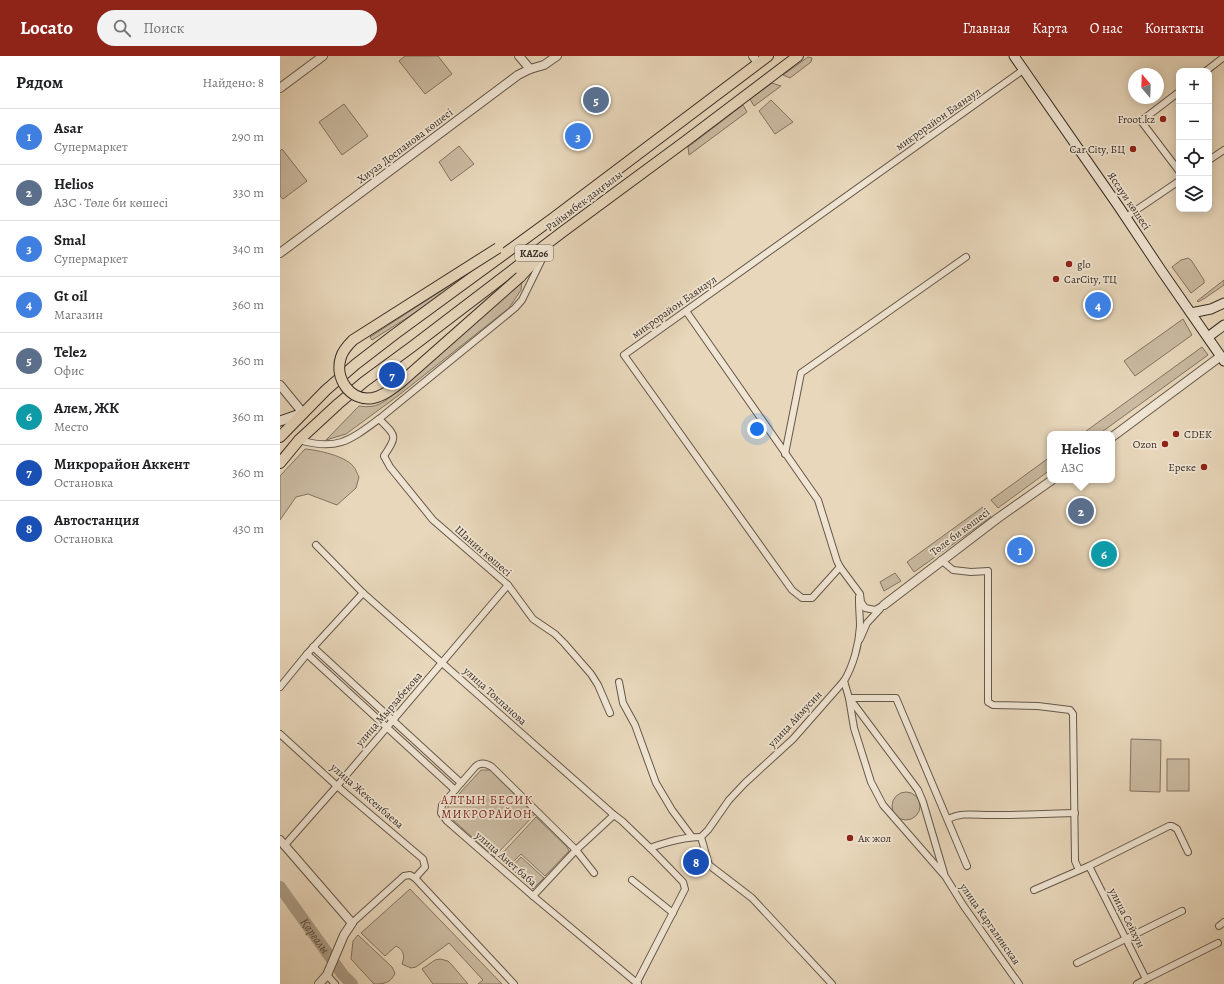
<!DOCTYPE html>
<html lang="ru">
<head>
<meta charset="utf-8">
<style>
	body { margin:0; font-family:Alegreya,serif; background:#f2f2f2; color:#202124 }
	.controls { position:absolute; right:12px; top:12px; display:grid; overflow:hidden; border-radius:8px; box-shadow:0 2px 10px #0003 }
	.controls button { width:36px; height:36px; display:grid; place-items:center; padding:0; border:0; border-bottom:1px solid #e0e0e0; background:#fff; color:#202124; font:20px sans-serif }
	.compass { position:absolute; left:848px; top:12px; width:36px; height:36px; border-radius:50%; background:#fff; box-shadow:0 2px 10px #0003; rotate:341deg }
	.you { position:absolute; left:477px; top:373px; width:14px; height:14px; margin:-10px; border:3px solid #fff; border-radius:50%; background:#1a73e8; box-shadow:0 0 0 6px #1a73e833 }
	.badge { display:grid; place-items:center; width:26px; height:26px; border-radius:50%; background:#8f2418; color:#fff; font-size:13px; font-weight:700 }
	.pin { position:absolute; translate:-50% -50%; border:2px solid #fff; box-shadow:0 1px 4px #0006 }
	.popup { position:absolute; left:767px; top:375px; width:68px; height:52px; box-sizing:border-box; display:grid; place-content:center; border-radius:8px; background:#fff; filter:drop-shadow(0 1px 3px #0005); font-size:13px; white-space:nowrap; color:#757577 }
	.popup b { font-size:15px; color:#202124 }
	.popup::after { content:''; position:absolute; left:50%; top:100%; margin-left:-8px; border:8px solid transparent; border-top-color:#fff }
	.list { margin:0; padding:0; list-style:none }
	h2 { display:flex; justify-content:space-between; align-items:center; height:52px; margin:0; padding:0 16px; font-size:17px }
	h2 small { font-size:13px; font-weight:400; color:#757577 }
	.list li { display:grid; grid-template-columns:26px 1fr auto; gap:12px; align-items:center; box-sizing:border-box; height:56px; padding:0 16px; border-top:1px solid #e0e0e0 }
	.list b { display:block; font-size:15px; white-space:nowrap }
	.list p { margin:0; font-size:13px; white-space:nowrap; color:#757577 }
	.list em { font-size:13px; font-style:normal; color:#757577 }
	.icon { flex:none; width:22px; height:22px; fill:none; stroke:currentColor; stroke-width:2; stroke-linecap:round; stroke-linejoin:round }
	.map { position:relative; flex:none; width:944px; height:928px; overflow:hidden }
	header { display:flex; align-items:center; gap:24px; box-sizing:border-box; height:56px; padding:0 20px; background:#8f2418; color:#fff }
	header strong { font-size:19px }
	nav { display:flex; gap:22px; margin-inline-start:auto; font-size:14px }
	.search { width:280px; height:36px; background:#f2f2f2; display:flex; align-items:center; gap:10px; box-sizing:border-box; padding:0 14px; border-radius:22px; color:#757577; font-size:15px }
	main { display:flex }
	aside { flex:1; background:#fff }
	.map>svg:first-child { display:block }
	.green { fill:#cabaa1; stroke:#827462 }
	.lines { fill:none; stroke-linecap:round; stroke-linejoin:round }
	.river { stroke:#ac9e88; stroke-width:12 }
	.minor-casing { stroke:#65584a; stroke-width:8 }
	.tertiary-casing { stroke:#65584a; stroke-width:10 }
	.secondary-casing { stroke:#392e24; stroke-width:11 }
	.trunk-casing { stroke:#392e24; stroke-width:12 }
	.minor { stroke:#f0e5d3; stroke-width:6 }
	.tertiary { stroke:#f0e5d3; stroke-width:8 }
	.secondary { stroke:#f0e5d3; stroke-width:9 }
	.trunk { stroke:#e8d7bb; stroke-width:10 }
	.trunk-bridge-casing { stroke:#392e24; stroke-width:12; stroke-linecap:butt }
	.trunk-bridge { stroke:#e8d7bb; stroke-width:10 }
	.poi-dot { fill:#8f2418; stroke:#f0e5d3; stroke-width:1.5 }
	.labels { text-anchor:middle; dominant-baseline:central; stroke-width:3.5; stroke-linejoin:round; paint-order:stroke }
	.shield { fill:#f0e5d3; stroke:#706558; stroke-width:1 }
	.shield-label { font-size:10px; font-weight:bold; fill:#392e24 }
	.street-label { font-size:11px; fill:#392e24; stroke:#f0e5d3 }
	.poi-label { font-size:11px; fill:#392e24; stroke:#f0e5d3; text-anchor:end }
	.neighbourhood-label { font-size:12px; letter-spacing:1px; fill:#7a1f14; stroke:#f0e5d3 }
	.water-label { font-size:12px; font-style:italic; fill:#564a3d; stroke:#f0e5d3 }
</style>
</head>
<body>
<header>
<strong>Locato</strong>
<div class="search"><svg class="icon" aria-label="search" viewBox="0 0 24 24"><circle cx="10" cy="10" r="6"/><path d="M15 15l6 6"/></svg>Поиск</div>
<nav><a>Главная</a><a>Карта</a><a>О нас</a><a>Контакты</a></nav>
</header>
<main>
<aside>
<h2>Рядом<small>Найдено: 8</small></h2>
<ul class="list">
<li><span class="badge" style="background:#3f7fe0">1</span><div><b>Asar</b><p>Супермаркет</p></div><em>290 m</em></li>
<li><span class="badge" style="background:#5c6f8a">2</span><div><b>Helios</b><p>АЗС · Төле би көшесі</p></div><em>330 m</em></li>
<li><span class="badge" style="background:#3f7fe0">3</span><div><b>Smal</b><p>Супермаркет</p></div><em>340 m</em></li>
<li><span class="badge" style="background:#3f7fe0">4</span><div><b>Gt oil</b><p>Магазин</p></div><em>360 m</em></li>
<li><span class="badge" style="background:#5c6f8a">5</span><div><b>Tele2</b><p>Офис</p></div><em>360 m</em></li>
<li><span class="badge" style="background:#0f9aa8">6</span><div><b>Алем, ЖК</b><p>Место</p></div><em>360 m</em></li>
<li><span class="badge" style="background:#1a4fb4">7</span><div><b>Микрорайон Аккент</b><p>Остановка</p></div><em>360 m</em></li>
<li><span class="badge" style="background:#1a4fb4">8</span><div><b>Автостанция</b><p>Остановка</p></div><em>430 m</em></li>
</ul>
</aside>
<div class="map">
<svg width="944" height="928" viewBox="0 0 944 928">
	<rect width="100%" height="100%" fill="#e8d7bb"/>
	<filter id="stains"><feTurbulence type="fractalNoise" baseFrequency=".005" numOctaves="4"/><feColorMatrix values="0 0 0 0 .2 0 0 0 0 .09 0 0 0 0 .02 0 0 0 .5 -.17"/></filter>
	<radialGradient id="worn" r=".72"><stop offset=".6" stop-color="#630" stop-opacity="0"/><stop offset="1" stop-color="#630" stop-opacity=".3"/></radialGradient>
	<g class="green">
		<polygon points="125,0 158,0 172,18 145,38 119,5"/>
		<polygon points="528,1 532,2 531,6 510,22 503,19"/>
		<polygon points="492,27 501,30 474,50 470,43"/>
		<polygon points="491,44 513,66 495,78 479,55"/>
		<polygon points="64,48 88,80 62,99 39,66"/>
		<polygon points="463,49 467,56 409,99 408,91"/>
		<polygon points="179,90 194,108 171,125 159,106"/>
		<polygon points="2,93 27,125 3,143 0,140 0,95"/>
		<polygon points="212,202 133,258 92,284 90,281"/>
		<polygon points="908,202 911,204 924,224 924,227 911,237 892,211 901,204"/>
		<path d="M242,224L241,234L229,252L119,339L66,378L46,384L79,350C98,353 103,346 117,336Z"/>
		<polygon points="944,224 944,229 925,242 918,246 917,245"/>
		<polygon points="903,263 912,279 855,320 844,305"/>
		<polygon points="922,291 928,299 819,378 802,378"/>
		<path d="M25,393C38,394 65,400 73,410C76,413 77,418 79,421L76,432L57,449L28,438L16,441L0,464V420Z"/>
		<polygon points="770,401 770,414 718,452 711,444"/>
		<polygon points="703,451 711,461 634,516 627,506"/>
		<polygon points="615,517 621,525 604,535 600,526"/>
		<polygon points="851,683 881,684 880,736 850,735"/>
		<rect x="887" y="703" width="22" height="32"/>
		<polygon points="201,714 213,714 256,757 214,801 172,763 168,756 168,750"/>
		<circle cx="626" cy="750" r="14"/>
		<polygon points="256,761 287,791 289,795 265,820 241,798 228,811 218,802"/>
		<polygon points="241,801 264,822 253,833 231,812"/>
		<path d="M130,833L222,928H198L203,924L169,887L136,911L131,912L122,908C125,900 124,894 116,890L105,900L81,877Z"/>
		<path d="M78,879L112,911L115,917C111,927 104,928 94,928L71,903L73,885Z"/>
		<polygon points="160,903 168,905 171,908 188,928 153,928 142,913 155,904"/>
	</g>
	<g class="lines">
		<path class="river" id="s1" d="M0,831L63,919L72,928"/>
		<g class="minor-casing">
			<g id="minor">
				<polyline points="926,15 944,1"/>
				<polyline points="899,36 861,65 899,115"/>
				<polyline points="929,104 944,94"/>
				<polyline points="846,161 899,125"/>
				<polyline points="406,255 538,444 557,505 560,511 580,538 581,546 585,552 595,554 604,549"/>
				<path d="M99,363C116,380 118,379 104,400L110,411L153,464L228,529L253,563L275,578L284,587L311,618L318,629L330,657"/>
				<path d="M19,384C57,395 69,385 99,363L235,252L242,244L264,199"/>
				<polyline points="505,398 521,317 686,201"/>
				<polyline points="36,489 83,537 334,759"/>
				<polyline points="661,504 673,514 691,516 708,515 708,646 713,649 758,650 790,654 793,658 795,805 799,814"/>
				<polyline points="560,511 532,542 522,542 512,534 344,299 743,14"/>
				<polyline points="580,583 587,567 600,553"/>
				<polyline points="33,591 181,727"/>
				<polyline points="27,598 175,734"/>
				<polyline points="564,625 569,642 574,672 591,726 603,749 665,820 683,849 739,928"/>
				<polyline points="339,626 343,647 355,669 376,727 392,754 412,781"/>
				<polyline points="0,631 27,598 83,537"/>
				<polyline points="569,642 616,642 687,810"/>
				<polyline points="570,643 638,734 643,746 664,817"/>
				<polyline points="0,678 57,730 143,803 145,811 135,822"/>
				<path d="M668,763C682,756 695,759 710,759C738,759 767,758 795,757"/>
				<path d="M421,781L428,774L449,744L465,727L513,683L564,625C573,610 579,589 580,570C580,562 579,553 579,545V541"/>
				<polyline points="421,781 429,809 472,842 552,928"/>
				<polyline points="4,790 57,730 228,529"/>
				<polyline points="809,810 866,923"/>
				<polyline points="352,824 393,857"/>
				<polyline points="754,834 809,810 889,770 892,770 897,773 908,796"/>
				<path d="M253,840L167,765L161,757L162,749L195,711C200,706 206,707 212,711L296,794L314,817"/>
				<polyline points="72,867 124,820 130,819 135,822 234,928"/>
				<polyline points="939,870 944,866"/>
				<polyline points="797,907 902,855"/>
				<polyline points="47,919 55,928"/>
				<polyline points="356,928 405,833 403,826 370,792"/>
				<path d="M358,928L253,840L296,794L334,759L342,765L370,792C387,786 403,781 421,781"/>
				<polyline points="857,928 866,923 938,887"/>
			</g>
		</g>
		<g class="tertiary-casing">
			<g id="tertiary">
				<polyline points="239,0 250,13"/>
				<polyline points="473,0 478,7"/>
				<polyline points="0,32 43,0"/>
				<polyline points="0,197 238,19 250,13 264,9 277,0"/>
				<polyline points="0,329 23,357"/>
				<polyline points="832,381 941,300"/>
				<polyline points="604,549 718,462 772,424"/>
				<polyline points="0,784 72,867 64,879 47,919 39,928"/>
			</g>
		</g>
		<g class="secondary-casing">
			<g id="secondary">
				<polyline points="734,0 839,151 881,214 944,305"/>
				<polyline points="911,257 931,253 944,247"/>
				<polyline points="928,281 944,269"/>
				<polyline points="0,365 23,357"/>
			</g>
		</g>
		<g class="trunk-casing">
			<g id="trunk">
				<polyline points="240,221 263,196"/>
				<polyline points="0,381 46,334 76,308 115,278 272,163 488,0"/>
				<polyline points="0,407 19,384 58,348 84,326 133,290 281,177 403,87 518,0"/>
			</g>
		</g>
		<use href="#minor" class="minor"/>
		<use href="#tertiary" class="tertiary"/>
		<use href="#secondary" class="secondary"/>
		<use href="#trunk" class="trunk"/>
		<g class="trunk-bridge-casing">
			<path id="trunk-bridge" d="M218,192L73,284C68,289 63,294 61,301C54,322 70,346 93,342C103,340 112,333 120,327L240,221"/>
		</g>
		<use href="#trunk-bridge" class="trunk-bridge"/>
	</g>
	<g class="poi-dot">
		<circle cx="883" cy="63" r="4"/>
		<circle cx="853" cy="93" r="4"/>
		<circle cx="789" cy="208" r="4"/>
		<circle cx="776" cy="223" r="4"/>
		<circle cx="896" cy="378" r="4"/>
		<circle cx="885" cy="388" r="4"/>
		<circle cx="924" cy="411" r="4"/>
		<circle cx="570" cy="782" r="4"/>
	</g>
	<g class="labels">
		<rect class="shield" x="235" y="189" width="38" height="16" rx="3"/>
		<g class="shield-label">
			<text x="254" y="197">KАZ06</text>
		</g>
		<g class="street-label">
			<text transform="translate(658 63) rotate(-35)">микрорайон Баянаул</text>
			<text transform="translate(125 90) rotate(-37)">Хиуаз Доспанова көшесі</text>
			<text transform="translate(304 145) rotate(-37)">Райымбек даңғылы</text>
			<text transform="translate(849 145) rotate(56)">Яссауи көшесі</text>
			<text transform="translate(394 251) rotate(-35)">микрорайон Баянаул</text>
			<text transform="translate(680 476) rotate(-37)">Төле би көшесі</text>
			<text transform="translate(203 495) rotate(41)">Шанин көшесі</text>
			<text transform="translate(215 640) rotate(42)">улица Токпанова</text>
			<text transform="translate(109 653) rotate(-49)">улица Мырзабекова</text>
			<text transform="translate(515 663) rotate(-47)">улица Аймусин</text>
			<text transform="translate(87 740) rotate(41)">улица Жексенбаева</text>
			<text transform="translate(226 803) rotate(41)">улица Анет баба</text>
			<text transform="translate(847 862) rotate(63)">улица Сейхун</text>
			<text transform="translate(710 868) rotate(55)">улица Каргалинская</text>
		</g>
		<g class="poi-label">
			<text x="875" y="63">Froot.kz</text>
			<text x="845" y="93">Car City, БЦ</text>
			<text x="797" y="208" text-anchor="start">glo</text>
			<text x="784" y="223" text-anchor="start">CarCity, ТЦ</text>
			<text x="904" y="378" text-anchor="start">CDEK</text>
			<text x="877" y="388">Ozon</text>
			<text x="916" y="411">Ереке</text>
			<text x="578" y="782" text-anchor="start">Ак жол</text>
		</g>
		<g class="neighbourhood-label">
			<text x="207" y="744">АЛТЫН БЕСИК<tspan x="207" dy="14">МИКРОРАЙОН</tspan></text>
		</g>
		<g class="water-label">
			<text stroke="none"><textPath href="#s1" startOffset="60">Қарғалы</textPath></text>
		</g>
	</g>
	<rect width="100%" height="100%" filter="url(#stains)"/>
	<rect width="100%" height="100%" fill="url(#worn)"/>
</svg>
<div class="controls">
<button>+</button>
<button>−</button>
<button><svg class="icon" aria-label="locate" viewBox="0 0 24 24"><circle cx="12" cy="12" r="6"/><path d="M12 2v4M12 18v4M2 12h4M18 12h4"/></svg></button>
<button><svg class="icon" aria-label="layers" viewBox="0 0 24 24"><path d="M12 4l9 5-9 5-9-5zM3 14l9 5 9-5"/></svg></button>
</div>
<svg class="compass" viewBox="-18 -18 36 36"><path d="M0-13l5 13h-10z" fill="#e53935"/><path d="M0 13l5-13h-10z" fill="#757577"/></svg>
<div class="you"></div>
<div class="pin badge" style="left:740px;top:494px;background:#3f7fe0">1</div>
<div class="pin badge" style="left:801px;top:455px;background:#5c6f8a">2</div>
<div class="popup"><b>Helios</b>АЗС</div>
<div class="pin badge" style="left:298px;top:80px;background:#3f7fe0">3</div>
<div class="pin badge" style="left:818px;top:249px;background:#3f7fe0">4</div>
<div class="pin badge" style="left:316px;top:44px;background:#5c6f8a">5</div>
<div class="pin badge" style="left:824px;top:498px;background:#0f9aa8">6</div>
<div class="pin badge" style="left:112px;top:319px;background:#1a4fb4">7</div>
<div class="pin badge" style="left:416px;top:806px;background:#1a4fb4">8</div>
</div>
</main>
</body>
</html>
